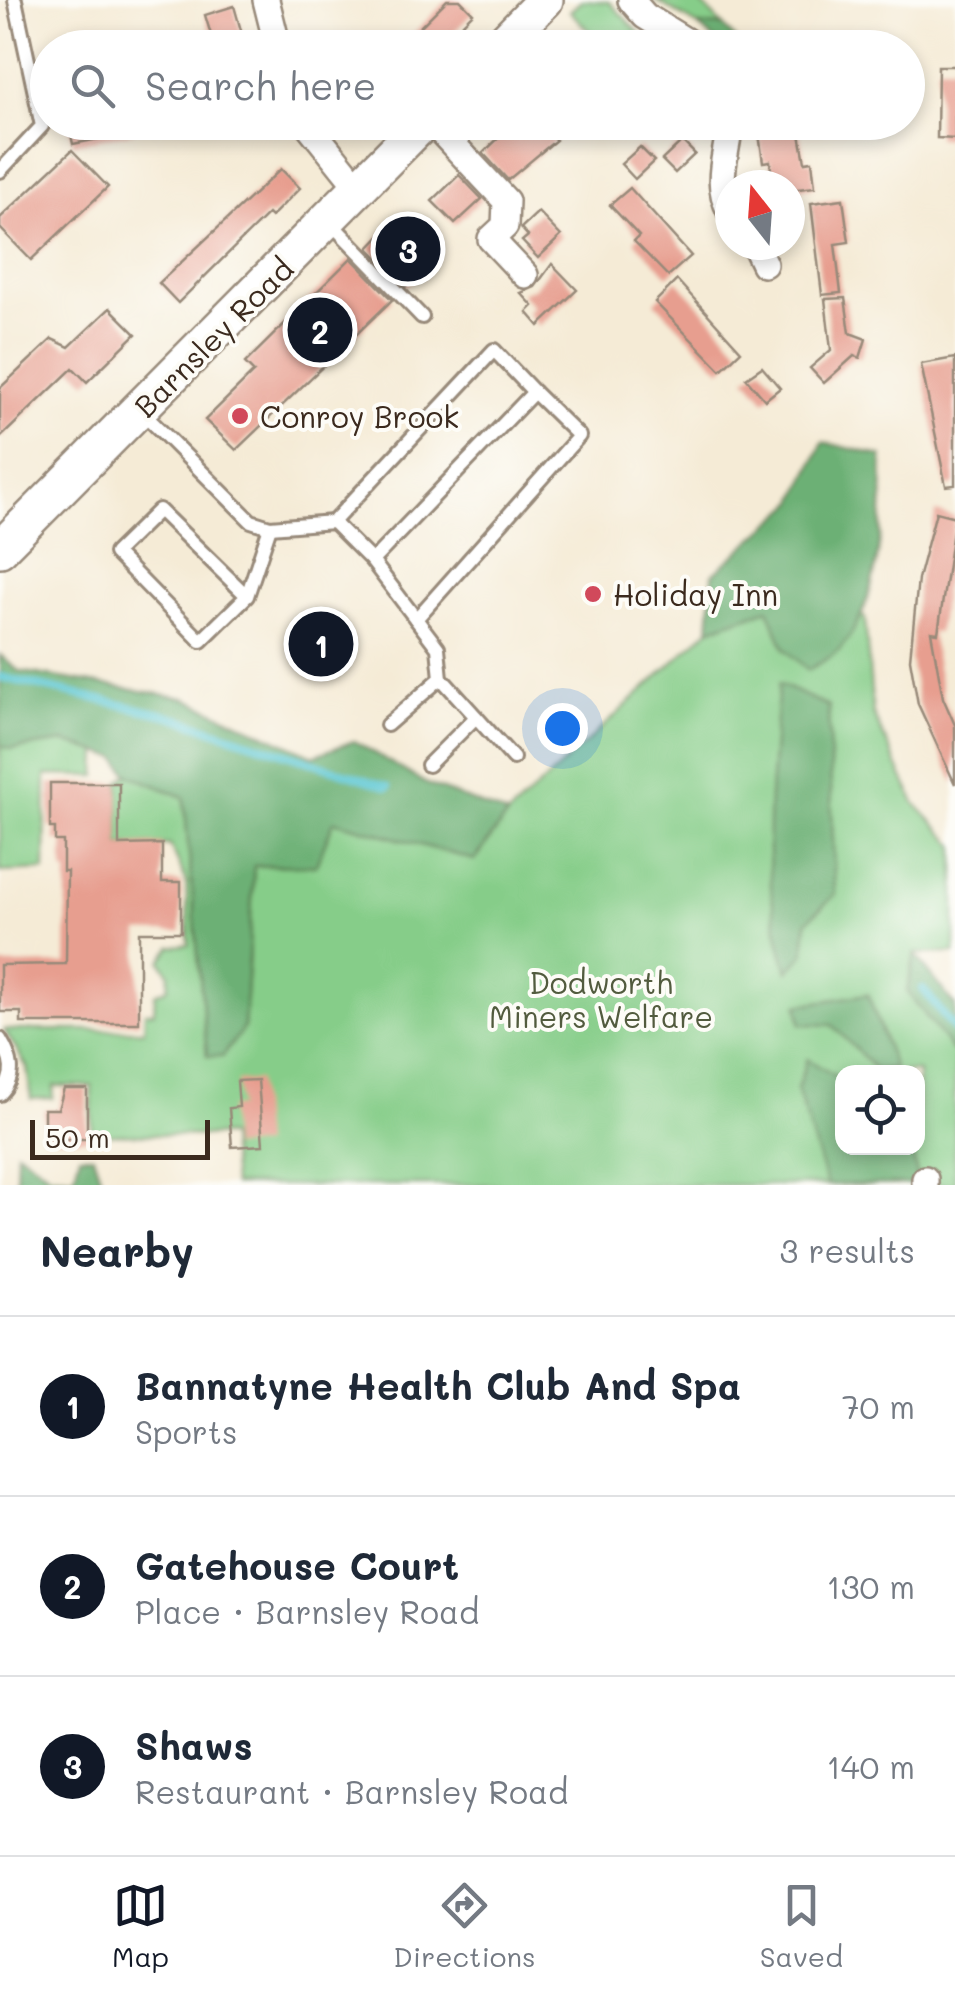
<!DOCTYPE html>
<html lang="en">
<head>
<meta charset="utf-8">
<style>
	body { margin:0; font-family:Mali,sans-serif; background:#f2f2f3; color:#1f2937 }
	.controls { position:absolute; right:30px; bottom:30px; display:grid; overflow:hidden; border-radius:20px; box-shadow:0 5px 15px #0003 }
	.controls button { width:90px; height:90px; display:grid; place-items:center; padding:0; border:0; border-bottom:2px solid #e0e1e3; background:#fff; color:#1f2937; font:50px sans-serif }
	.compass { position:absolute; left:715px; top:170px; width:90px; height:90px; border-radius:50%; background:#fff; box-shadow:0 5px 15px #0003; rotate:343deg }
	.scale { position:absolute; left:30px; bottom:25px; width:180px; box-sizing:border-box; padding-left:10px; border:5px solid #3b2a1e; border-top:0; font-size:28px; line-height:35px; white-space:nowrap; color:#3b2a1e; -webkit-text-stroke:8px #fdfcf7; paint-order:stroke }
	.you { position:absolute; left:562px; top:728px; width:35px; height:35px; margin:-25px; border:8px solid #fff; border-radius:50%; background:#1a73e8; box-shadow:0 0 0 15px #1a73e833 }
	.badge { display:grid; place-items:center; width:65px; height:65px; border-radius:50%; background:#111827; color:#fff; font-size:32px; font-weight:700 }
	.pin { position:absolute; translate:-50% -50%; border:5px solid #fff; box-shadow:0 2px 10px #0006 }
	.list { margin:0; padding:0; list-style:none }
	h2 { display:flex; justify-content:space-between; align-items:center; height:130px; margin:0; padding:0 40px; font-size:42px }
	h2 small { font-size:32px; font-weight:400; color:#747a83 }
	.list li { display:grid; grid-template-columns:65px 1fr auto; gap:30px; align-items:center; box-sizing:border-box; height:180px; padding:0 40px; border-top:2px solid #e0e1e3 }
	.list b { display:block; font-size:38px; white-space:nowrap }
	.list p { margin:0; font-size:32px; white-space:nowrap; color:#747a83 }
	.list em { font-size:32px; font-style:normal; color:#747a83 }
	.icon { flex:none; width:55px; height:55px; fill:none; stroke:currentColor; stroke-width:2; stroke-linecap:round; stroke-linejoin:round }
	.map { position:relative; flex:none; width:955px; height:1185px; overflow:hidden }
	.search { position:absolute; background:#fff; box-shadow:0 5px 15px #0003; left:30px; right:30px; top:30px; height:110px; display:flex; align-items:center; gap:25px; box-sizing:border-box; padding:0 35px; border-radius:55px; color:#747a83; font-size:38px }
	.sheet { height:670px; background:#fff }
	nav { display:flex; justify-content:space-around; align-items:center; box-sizing:border-box; height:140px; border-top:2px solid #e0e1e3; background:#fff; font-size:28px; color:#747a83 }
	nav a { display:grid; justify-items:center; gap:5px }
	nav .on { color:#111827 }
	.map>svg:first-child { display:block }
	.green { fill:#86cd89; stroke:#607c54; stroke-width:2.5; fill-rule:evenodd }
	.forest { fill:#6cb075; stroke:#546d4a; stroke-width:2.5 }
	.lines { fill:none; stroke-linecap:round; stroke-linejoin:round }
	.stream { stroke:#5bc7d3; stroke-width:8 }
	.building { fill:#e79e8f }
	.service-casing { stroke:#988a7a; stroke-width:18 }
	.minor-casing { stroke:#988a7a; stroke-width:30 }
	.secondary-casing { stroke:#988a7a; stroke-width:40 }
	.service { stroke:#fff; stroke-width:12 }
	.minor { stroke:#fff; stroke-width:25 }
	.secondary { stroke:#fff; stroke-width:35 }
	.poi-dot { fill:#d1495b; stroke:#fdfcf7; stroke-width:4 }
	.labels { text-anchor:middle; dominant-baseline:central; stroke-width:8; stroke-linejoin:round; paint-order:stroke }
	.street-label { font-size:30px; fill:#3b2a1e; stroke:#fdfcf7 }
	.poi-label { font-size:30px; fill:#3b2a1e; stroke:#fdfcf7; text-anchor:start }
	.park-label { font-size:30px; fill:#525b3e; stroke:#fdfcf7 }
</style>
</head>
<body>
<div class="map">
<svg width="955" height="1185" viewBox="0 0 955 1185">
	<rect width="100%" height="100%" fill="#fdfcf7"/>
	<filter id="ink" filterUnits="userSpaceOnUse"><feTurbulence type="fractalNoise" baseFrequency=".01" numOctaves="2"/><feDisplacementMap in="SourceGraphic" scale="20" xChannelSelector="R" yChannelSelector="G"/><feConvolveMatrix kernelMatrix="1 2 1 2 8 2 1 2 1" color-interpolation-filters="sRGB"/></filter>
	<filter id="wash" filterUnits="userSpaceOnUse"><feTurbulence type="fractalNoise" baseFrequency=".0048" numOctaves="4" result="noise"/><feDisplacementMap in="SourceGraphic" scale="40" xChannelSelector="R" yChannelSelector="G"/><feGaussianBlur stdDeviation="2.25" result="paint"/><feColorMatrix in="noise" values="0 0 0 0 0 0 0 0 0 0 0 0 0 0 0 0 0 1.4 0 .05"/><feComposite in="paint" operator="in"/></filter>
	<g filter="url(#wash)">
		<rect width="100%" height="100%" fill="#f5ebd6"/>
		<g class="green">
			<polygon points="582,0 609,2 653,47 604,47 570,11"/>
			<polygon points="655,0 698,0 723,26 697,25"/>
			<polygon points="672,123 717,123 713,141 684,135"/>
			<path d="M768,609L785,649L839,651L861,613L865,619L873,714L915,803L955,845V953L915,954L907,991L955,1054V1185L919,1184L911,1148H918V1072H842V1080L808,1060L831,1185H233L229,1136L92,1134V1086H54L53,1098L31,1099L27,1067L4,1030H144L145,1012H154L155,994L168,988L169,973L161,961L171,947L189,944L186,880L170,845H119V783L128,774L184,797L207,1055L244,1027L254,866L334,821L475,860L508,815L709,629ZM828,706L835,895L807,921ZM832,1025L893,1068L876,1070Z"/>
			<polygon points="65,742 98,752 97,776 46,775 45,870 0,872 0,746 13,749"/>
		</g>
		<g class="forest">
			<polygon points="697,25 723,26 742,47 721,47"/>
			<path d="M823,442L882,456C885,514 881,603 840,649C832,658 817,664 808,670L785,649L768,609L709,629L713,574L794,503Z"/>
			<polygon points="0,655 19,671 185,698 313,756 354,741 425,783 507,815 475,860 334,821 316,865 254,866 244,1027 223,1056 207,1056 184,797 128,774 117,758 65,742 13,749 0,746"/>
			<path d="M779,684L828,706L835,895L807,921L804,954L788,971C757,877 771,781 779,684Z"/>
			<polygon points="915,954 955,1006 955,1054 907,991"/>
			<polygon points="868,994 894,1068 876,1070 832,1025 801,1024 798,1005"/>
			<polygon points="807,1059 842,1080 842,1148 911,1148 919,1184 827,1185 797,1089"/>
			<polygon points="17,1151 49,1174 74,1177 80,1155 93,1155 103,1185 16,1185"/>
		</g>
		<g class="lines">
			<g class="stream">
				<polyline points="0,677 170,716 388,787"/>
				<polyline points="923,989 955,1030"/>
			</g>
		</g>
		<g id="blocks">
			<g class="building">
				<polygon points="447,0 460,0 473,13 438,48 399,48"/>
				<polygon points="234,6 246,48 215,48 205,15"/>
				<polygon points="938,66 955,66 955,139 937,138"/>
				<polygon points="68,122 133,122 134,132 73,144"/>
				<polygon points="515,122 561,122 549,133 556,140 508,180 483,153"/>
				<polygon points="799,128 805,162 812,161 815,187 790,190 790,185 773,185 770,161 763,162 759,134"/>
				<polygon points="682,141 695,154 675,173 662,160"/>
				<polygon points="640,147 654,161 635,179 621,164"/>
				<polygon points="72,150 108,187 31,260 0,228 0,218"/>
				<polygon points="281,169 300,188 271,217 268,214 178,303 159,283"/>
				<polygon points="459,175 482,199 455,224 432,201"/>
				<polygon points="630,188 691,256 668,276 634,241 639,236 610,205"/>
				<polygon points="843,199 849,242 835,244 841,293 822,295 811,203"/>
				<polygon points="538,212 561,236 538,258 522,241 528,236 521,228"/>
				<polygon points="398,218 439,258 406,286 369,248"/>
				<polygon points="351,258 392,300 236,450 205,420 254,372 245,363"/>
				<polygon points="552,264 577,290 539,326 527,312 533,306 521,293 535,287"/>
				<polygon points="677,280 741,351 721,370 655,302"/>
				<polygon points="845,298 850,333 866,339 860,358 854,356 824,383 810,368 831,350 825,299"/>
				<polygon points="110,308 136,334 87,382 73,368 0,438 0,388 52,339 69,347"/>
				<polygon points="955,358 955,485 946,486 921,364"/>
				<polygon points="762,367 780,388 765,400 746,378"/>
				<polygon points="936,512 955,517 938,633 931,632 943,698 955,725 955,784 918,704 910,659 918,579"/>
				<polygon points="50,783 119,783 119,845 162,844 162,882 181,882 181,932 139,932 139,1023 21,1023 21,1012 0,1012 0,965 66,964 67,871 63,871 63,841 55,841 55,828 50,828"/>
				<polygon points="258,1080 263,1145 232,1147 229,1108 239,1107 237,1081"/>
				<polygon points="64,1089 87,1089 87,1139 44,1139 44,1109 58,1109"/>
			</g>
		</g>
	</g>
	<g filter="url(#ink)">
		<use href="#blocks" fill-opacity="0" stroke="#988a7a" stroke-width="2.5"/>
		<g class="lines">
			<g class="service-casing">
				<g id="service">
					<polyline points="0,171 42,126 15,0"/>
					<polyline points="329,221 422,317"/>
					<polyline points="142,412 251,521 270,527 333,522 372,561 438,648 441,678 513,758"/>
					<polyline points="333,522 494,350 534,392 372,561"/>
					<polyline points="247,596 159,510 115,553 201,641 247,596 270,527"/>
					<polyline points="416,619 579,436 534,392"/>
					<polyline points="387,725 441,678"/>
					<polyline points="428,765 476,717"/>
					<path d="M0,1039C12,1059 17,1076 0,1094"/>
				</g>
			</g>
			<g class="minor-casing">
				<g id="minor">
					<polyline points="266,0 278,48"/>
					<polyline points="631,0 645,16 697,48"/>
					<polyline points="306,122 358,187"/>
					<polyline points="432,122 506,201 505,226 491,239 525,275"/>
					<path d="M730,211C714,180 727,156 730,122"/>
					<polyline points="755,245 764,264"/>
					<polyline points="925,1185 925,1179"/>
				</g>
			</g>
			<g class="secondary-casing">
				<g id="secondary">
					<polyline points="498,48 545,0"/>
					<polyline points="0,549 424,122"/>
				</g>
			</g>
			<use href="#service" class="service"/>
			<use href="#minor" class="minor"/>
			<use href="#secondary" class="secondary"/>
		</g>
	</g>
	<g class="poi-dot">
		<circle cx="240" cy="416" r="10"/>
		<circle cx="593" cy="594" r="10"/>
	</g>
	<g class="labels">
		<g class="street-label">
			<text transform="translate(213 337) rotate(-45)">Barnsley Road</text>
		</g>
		<g class="poi-label">
			<text x="260" y="416">Conroy Brook</text>
			<text x="613" y="594">Holiday Inn</text>
		</g>
		<g class="park-label">
			<text x="601" y="982">Dodworth<tspan x="601" dy="34">Miners Welfare</tspan></text>
		</g>
	</g>
</svg>
<div class="controls">
<button><svg class="icon" aria-label="locate" viewBox="0 0 24 24"><circle cx="12" cy="12" r="6"/><path d="M12 2v4M12 18v4M2 12h4M18 12h4"/></svg></button>
</div>
<svg class="compass" viewBox="-18 -18 36 36"><path d="M0-13l5 13h-10z" fill="#e53935"/><path d="M0 13l5-13h-10z" fill="#747a83"/></svg>
<div class="scale">50 m</div>
<div class="you"></div>
<div class="pin badge" style="left:321px;top:644px">1</div>
<div class="pin badge" style="left:320px;top:330px">2</div>
<div class="pin badge" style="left:408px;top:249px">3</div>
<div class="search"><svg class="icon" aria-label="search" viewBox="0 0 24 24"><circle cx="10" cy="10" r="6"/><path d="M15 15l6 6"/></svg>Search here</div>
</div>
<section class="sheet">
<h2>Nearby<small>3 results</small></h2>
<ul class="list">
<li><span class="badge">1</span><div><b>Bannatyne Health Club And Spa</b><p>Sports</p></div><em>70 m</em></li>
<li><span class="badge">2</span><div><b>Gatehouse Court</b><p>Place · Barnsley Road</p></div><em>130 m</em></li>
<li><span class="badge">3</span><div><b>Shaws</b><p>Restaurant · Barnsley Road</p></div><em>140 m</em></li>
</ul>
</section>
<nav>
<a class="on"><svg class="icon" aria-label="map" viewBox="0 0 24 24"><path d="M3 6l6-2 6 2 6-2v14l-6 2-6-2-6 2zM9 4v14M15 6v14"/></svg>Map</a>
<a><svg class="icon" aria-label="directions" viewBox="0 0 24 24"><path d="M12 3l9 9-9 9-9-9zM9 14v-3h6M13 9l2 2-2 2"/></svg>Directions</a>
<a><svg class="icon" aria-label="saved" viewBox="0 0 24 24"><path d="M7 4h10v16l-5-4-5 4z"/></svg>Saved</a>
</nav>
</body>
</html>
